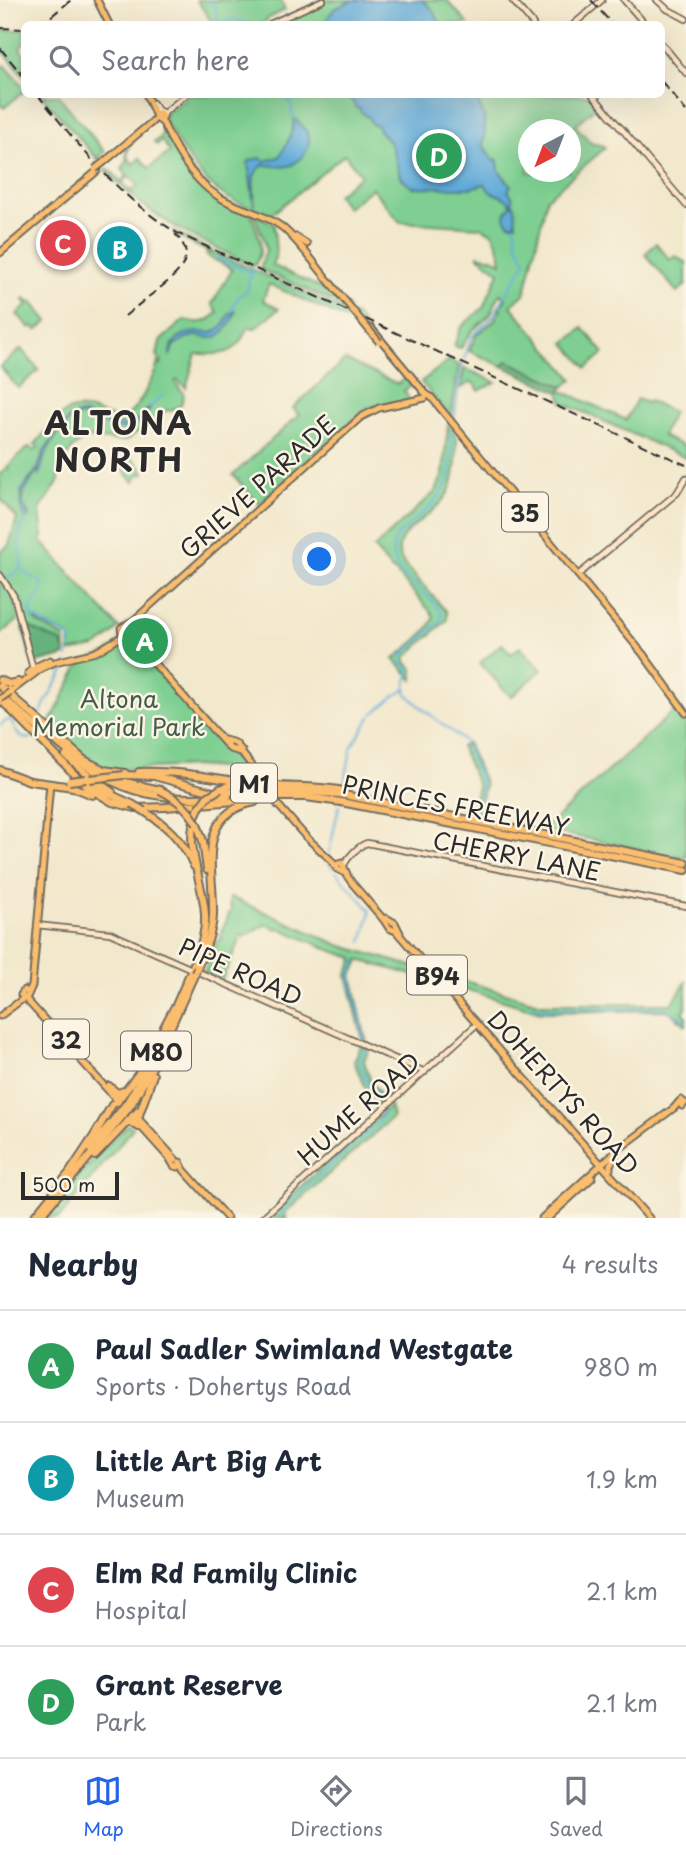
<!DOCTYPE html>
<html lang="en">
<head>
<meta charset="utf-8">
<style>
	body { margin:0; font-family:"Playpen Sans",sans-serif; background:#f6f6f7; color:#1f2937 }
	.compass { position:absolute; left:518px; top:119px; width:63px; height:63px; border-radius:50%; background:#fff; box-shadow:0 7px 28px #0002; rotate:222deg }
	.scale { position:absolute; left:21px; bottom:18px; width:98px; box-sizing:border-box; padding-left:7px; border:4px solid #2b2b2b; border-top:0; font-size:19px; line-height:24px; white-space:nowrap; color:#2b2b2b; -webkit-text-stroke:5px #fcf5e5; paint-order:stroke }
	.you { position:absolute; left:320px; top:560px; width:24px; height:24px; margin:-18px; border:5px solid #fff; border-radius:50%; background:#1a73e8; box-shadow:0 0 0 10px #1a73e833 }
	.badge { display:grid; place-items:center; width:46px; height:46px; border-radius:50%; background:#2563eb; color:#fff; font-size:23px; font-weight:700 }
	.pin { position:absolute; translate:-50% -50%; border:4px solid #fff; box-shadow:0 2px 7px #0006 }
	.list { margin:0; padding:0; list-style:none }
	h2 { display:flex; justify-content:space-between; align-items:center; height:91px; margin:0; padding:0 28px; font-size:30px }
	h2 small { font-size:23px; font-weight:400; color:#747a83 }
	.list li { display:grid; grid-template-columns:46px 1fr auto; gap:21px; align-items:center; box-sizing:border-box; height:112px; padding:0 28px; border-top:2px solid #e0e1e3 }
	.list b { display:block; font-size:26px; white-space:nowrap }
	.list p { margin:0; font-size:23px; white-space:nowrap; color:#747a83 }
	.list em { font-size:23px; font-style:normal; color:#747a83 }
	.icon { flex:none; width:38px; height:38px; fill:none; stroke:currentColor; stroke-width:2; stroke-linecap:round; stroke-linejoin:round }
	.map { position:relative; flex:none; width:686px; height:1218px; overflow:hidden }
	.search { position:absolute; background:#fff; box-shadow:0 7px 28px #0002; left:21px; right:21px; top:21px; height:77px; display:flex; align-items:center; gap:18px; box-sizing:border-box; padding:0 24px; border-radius:10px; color:#747a83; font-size:26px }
	.sheet { height:539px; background:#fff }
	nav { display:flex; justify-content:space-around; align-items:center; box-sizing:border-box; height:98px; border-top:2px solid #e0e1e3; background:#fff; font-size:19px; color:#747a83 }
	nav a { display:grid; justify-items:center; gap:4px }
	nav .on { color:#2563eb }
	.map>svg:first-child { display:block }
	.green { fill:#7ecf91; stroke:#547d5e; stroke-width:2; fill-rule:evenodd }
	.forest { fill:#66b27b; stroke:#486e53; stroke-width:2 }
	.water { fill:#61abd9; stroke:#466b82; stroke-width:2 }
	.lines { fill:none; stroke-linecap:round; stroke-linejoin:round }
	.stream { stroke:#61abd9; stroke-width:2 }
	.secondary-casing { stroke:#716d63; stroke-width:8 }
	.primary-casing { stroke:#716d63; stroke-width:9 }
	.highway-casing { stroke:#716d63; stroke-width:10 }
	.secondary { stroke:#fde5c5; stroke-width:4.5 }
	.primary { stroke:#fbbd6e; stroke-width:5 }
	.highway { stroke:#fbbd6e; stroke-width:6 }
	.rail { stroke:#2b2b2b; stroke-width:2; stroke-dasharray:10 5; stroke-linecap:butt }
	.primary-bridge-casing { stroke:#716d63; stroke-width:9; stroke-linecap:butt }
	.highway-bridge-casing { stroke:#716d63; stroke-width:10; stroke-linecap:butt }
	.primary-bridge { stroke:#fbbd6e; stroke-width:5 }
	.highway-bridge { stroke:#fbbd6e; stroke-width:6 }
	.labels { text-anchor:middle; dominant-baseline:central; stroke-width:5; stroke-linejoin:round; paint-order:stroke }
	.shield { fill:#fcf5e5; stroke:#6a6863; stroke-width:2 }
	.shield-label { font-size:23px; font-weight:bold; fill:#2b2b2b }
	.street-label { font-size:24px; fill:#2b2b2b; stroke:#fcf5e5 }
	.park-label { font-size:24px; fill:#445c4a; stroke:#fcf5e5 }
	.district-label { font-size:32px; font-weight:bold; letter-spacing:2px; fill:#2b2b2b; stroke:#fcf5e5 }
</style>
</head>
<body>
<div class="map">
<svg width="686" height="1218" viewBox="0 0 686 1218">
	<rect width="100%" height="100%" fill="#fcf5e5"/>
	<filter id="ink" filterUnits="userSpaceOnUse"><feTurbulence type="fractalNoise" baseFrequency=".0143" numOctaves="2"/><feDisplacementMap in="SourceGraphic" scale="14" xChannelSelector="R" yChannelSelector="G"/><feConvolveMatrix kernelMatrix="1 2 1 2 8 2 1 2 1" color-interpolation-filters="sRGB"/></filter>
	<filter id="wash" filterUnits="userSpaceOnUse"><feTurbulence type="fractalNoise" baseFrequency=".00686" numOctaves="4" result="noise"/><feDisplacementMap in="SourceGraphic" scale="28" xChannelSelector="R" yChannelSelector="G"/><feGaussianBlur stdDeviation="1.57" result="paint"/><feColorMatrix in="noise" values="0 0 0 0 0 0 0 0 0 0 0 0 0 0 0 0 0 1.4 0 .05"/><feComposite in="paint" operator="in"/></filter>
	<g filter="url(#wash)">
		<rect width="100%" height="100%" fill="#f2e8cc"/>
		<g class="green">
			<polygon points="197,0 281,0 285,10 270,17 262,24 213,24"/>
			<polygon points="326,0 447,0 468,24 272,24"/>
			<polygon points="0,30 24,30 24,43 20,48 24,54 24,76 0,47"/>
			<polygon points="5,65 24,87 24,91 4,108 0,104 0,69"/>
			<polygon points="41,95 58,95 105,152 99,157 101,163"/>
			<path d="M189,95H590L598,105L575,125L591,143L603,146L605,148L547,198L525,293L511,306L573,379L564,387L508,361L502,366L469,351L476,335L494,321L506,298L500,294L490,315L471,332L461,348L454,346L461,327L483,308L499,272L477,255L493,258L502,263L500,251L493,233L480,227L400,222L372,188L347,208L337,195L361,175L348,159L345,154L272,214C258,209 243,206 231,199C203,185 189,159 173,135V133L165,122L164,115ZM528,130H570V172H528Z"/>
			<path d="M163,130L208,192L213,196L251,213C256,233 268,246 254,266C194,238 149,219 103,168L111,171L132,192L138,185L129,176L124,181L123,180L127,176L122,169L127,161L126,149L130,145L128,149L127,156L133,164L140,158L149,168L170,152L162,141L157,145L154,142L160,138Z"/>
			<polygon points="254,214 274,224 276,255 272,265 338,296 350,309 260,269 266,250 265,243"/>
			<path d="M172,231L213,252L357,316L365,328L269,284L263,300L279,309L254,329L251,327C243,331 245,334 241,341C231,357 212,354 196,354L186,388L177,380L175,382L184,395L181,405L171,411L167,410L125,441L85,438L72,449L59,469V481L40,510L43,537L40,540L119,628L106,640L95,647L69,652L70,638C60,629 46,628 36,619L35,620L39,624L65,638L64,656L36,663L34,661L15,595L0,572V553L9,545L17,518L0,498V474L5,470H8L6,468L26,449L30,447L34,451L38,448L35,444C44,434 59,413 71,410C102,401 120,443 145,392C150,381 156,374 158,362L161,365L162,362L157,356L160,341L184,320C198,324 209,323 218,312L212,304L232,270L229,267L207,256L206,252L213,254L188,242Z"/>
			<polygon points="656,243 670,260 676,256 679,259 686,262 686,285 677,292 645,254"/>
			<polygon points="25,298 29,303 32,302 48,321 37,330 33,326 30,328 17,314 28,305 23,299"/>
			<polygon points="583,328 604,353 587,368 565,343"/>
			<polygon points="21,349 39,370 18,388 0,367"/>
			<polygon points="345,360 398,384 407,376 412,384 404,391 410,400 367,408 259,504 233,475 299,415 293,408"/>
			<polygon points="449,360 459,365 451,418 421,382"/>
			<polygon points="464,368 496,382 479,391 476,385 471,382 461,388"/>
			<polygon points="560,390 626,420 637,399 647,403 649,401 673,412 662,436 686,447 686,458 563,403 559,392"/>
			<path d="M448,425L457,437C456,454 457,475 449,491C440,510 405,528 400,543C397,551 400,557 404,564L447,612V620L406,657V662L413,669V680L394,659C405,649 430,632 434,617L431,612L394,570H392L374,548L436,491L443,474Z"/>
			<polygon points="128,454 143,470 144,473 138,475 134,482 118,464"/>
			<polygon points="0,578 12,593 18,620 0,635"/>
			<polygon points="127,636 127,639 245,770 195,766 109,770 89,759 53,730 56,727 51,721 81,662 106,653"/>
			<polygon points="502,644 511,654 520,647 542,670 511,697 480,663"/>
			<polygon points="676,709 686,721 686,858 543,830"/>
			<polygon points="467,743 485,784 479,813 472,812 478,786 461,747"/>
			<polygon points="230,897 339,945 428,971 438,982 359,960 352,976 367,1044 361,1041 363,1040 347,975 354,958 335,952 279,928 277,929 267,924 241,937 222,980 204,972 218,940 221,940 222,938 220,936 232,907 229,906"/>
			<polygon points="441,974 542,1004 672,1004 686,982 686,1008 683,1012 686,1015 686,1025 668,1010 541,1012 448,984"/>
			<polygon points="361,1046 369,1049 364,1061 371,1082 387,1102 381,1108 364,1086 354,1061"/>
			<polygon points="390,1106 393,1117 286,1212 285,1216 287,1218 274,1218 270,1214"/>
			<polygon points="128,1124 133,1128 59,1218 42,1218 68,1186"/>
		</g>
		<g class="forest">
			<polygon points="507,361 564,387 559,392 502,366"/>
			<polygon points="22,624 61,642 65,650 64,656 36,663 31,658"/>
		</g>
		<g class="water">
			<path d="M353,0H421C432,5 435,16 441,24H323L334,9Z"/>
			<path d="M346,95H475L484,116L485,133L483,145L493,160L496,159L498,161L499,171L511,185L508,191L512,196L513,205L515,206L516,224H510C502,217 505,213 511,205L510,202L503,197L490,192L485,184L470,188L413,187C394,179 399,160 391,146C389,141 382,133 378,129V126L372,124L369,118L360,111V108H356L353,102Z"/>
			<path d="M294,118C308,130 316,140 302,157C298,161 293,165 288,166C280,168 272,165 264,165C247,174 256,189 254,205L248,163L251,160L261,158L265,161L279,157C287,145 294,132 294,118Z"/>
			<path d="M236,310C233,320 224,338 211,338C205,338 200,335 194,336C185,337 180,342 173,346L170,356C171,332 194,330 212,333L223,326L230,313L232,314Z"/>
			<path d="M151,406C136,438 120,430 93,420C85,417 81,414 72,419C63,425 50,444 46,454C42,461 42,468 39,475L38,470C31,478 29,487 22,495L23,504L29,516L25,519L21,507V491L38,468L44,451L68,419L75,415L85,414L100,421L128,426L132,425Z"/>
		</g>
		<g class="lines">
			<g class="stream">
				<polyline points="208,0 215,6 218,21 223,23 233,18 242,22 243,24"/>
				<polyline points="285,94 293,108 291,111 295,119"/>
				<polyline points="217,258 249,272 255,270"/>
				<polyline points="231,313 237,298 247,291 249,285 248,280 253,273"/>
				<polyline points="149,408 163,395"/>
				<polyline points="454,420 461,369 471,337 492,318 526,261 517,243 515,225"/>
				<path d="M25,517L18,539L22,568L23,571L42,583C43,600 25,603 33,619L36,618C46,628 60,629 70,638L68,657"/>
				<polyline points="7,578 21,569"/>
				<polyline points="406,688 407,694 422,708"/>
				<path d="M399,694L405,689L409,674L408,667L402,663L401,660L403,654L440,622L442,615C431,589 379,573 396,537C413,519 444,501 449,475C452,461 451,446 452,431"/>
				<polyline points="423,709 464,741"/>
				<polyline points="373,714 397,694"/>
				<polyline points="40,717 44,705 66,667 67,663"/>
				<path d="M0,725L10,719C17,729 14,737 29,739L34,735"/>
				<polyline points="465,743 482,784 477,812"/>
				<polyline points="351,748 371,716"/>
				<polyline points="344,786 351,750"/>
				<polyline points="329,853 339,806"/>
				<polyline points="328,861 333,869"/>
				<polyline points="336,872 370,910 370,914 362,942"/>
				<polyline points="357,960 350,976 365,1042"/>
				<polyline points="532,1007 545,1009 666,1008 686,1021"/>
				<polyline points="281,1218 280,1215 285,1206 373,1128 379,1122 383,1114 381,1097 368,1084 359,1063 365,1048"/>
			</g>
		</g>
	</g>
	<g filter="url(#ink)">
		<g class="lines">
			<g class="secondary-casing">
				<g id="secondary">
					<polyline points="512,0 533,24"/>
					<polyline points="624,0 645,24"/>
					<polyline points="657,0 667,9"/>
					<polyline points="669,10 686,19"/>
					<polyline points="270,24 323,0"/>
					<polyline points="574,24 602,0"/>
					<polyline points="662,44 686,73"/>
					<polyline points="592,94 622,130"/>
					<polyline points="153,103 158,110 162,112"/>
					<polyline points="163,117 165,112 187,94"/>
					<polyline points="621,128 686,205"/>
					<polyline points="0,575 14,596 33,669"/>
					<polyline points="578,575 677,493 686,478"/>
					<path d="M344,865C348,857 358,846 367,843L686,906"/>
					<polyline points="37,925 110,933 425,1072"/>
					<polyline points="262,1218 477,1024"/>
				</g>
			</g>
			<g class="primary-casing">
				<g id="primary">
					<polyline points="97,0 109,24"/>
					<polyline points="146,94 157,119 160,120 163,117 159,113 156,116"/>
					<path d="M159,120L163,123C178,156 198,189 232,204C249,211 267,216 282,227C299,241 317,267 332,285"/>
					<polyline points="104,162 152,122 156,117"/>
					<polyline points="296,237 307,244"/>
					<polyline points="0,253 97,171"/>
					<polyline points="371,328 425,393 431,397 643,654 686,713"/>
					<polyline points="28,673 39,665 50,660"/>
					<polyline points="9,689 10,692 42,668 55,662 96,652 126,634"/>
					<polyline points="225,740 235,743 242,751"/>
					<polyline points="263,779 241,752 230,749 131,637 122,633 121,628 134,620 361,417 379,408 425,398"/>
					<polyline points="278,805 306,837 331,860 337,869 345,873 352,883 384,920 389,928 396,931 502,1053 649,1218"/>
					<polyline points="336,867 338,864 342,863 347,874"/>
					<polyline points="386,918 395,923 400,933"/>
					<polyline points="28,994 27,991 24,990 21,995 24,998 27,997 32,986 50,784"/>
					<polyline points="25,998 170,1159 174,1166 178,1167 180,1164"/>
					<polyline points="0,1016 24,998"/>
					<polygon points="681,1100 685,1103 682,1106 679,1103"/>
					<polyline points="135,1115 176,1160"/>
					<polyline points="180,1162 184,1170 227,1218"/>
					<polyline points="610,1169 610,1165 615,1156"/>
					<polyline points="542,1218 615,1152 674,1108 679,1102"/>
					<polyline points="548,1218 592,1178"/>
				</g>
			</g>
			<g class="highway-casing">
				<g id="highway">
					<polyline points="0,680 9,684 18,682"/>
					<polyline points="0,686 84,760 104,770 125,773"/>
					<polyline points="0,695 38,728"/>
					<polyline points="0,699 87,787 112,802 135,808 166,807 281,797 306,797 341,802 686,870"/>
					<path d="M37,724C101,784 138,805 228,796"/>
					<polyline points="66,756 92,778 112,792"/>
					<polyline points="0,770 30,781 73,787 92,795"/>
					<path d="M139,772C183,770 221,780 263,785C290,788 317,785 344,791"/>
					<polyline points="124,775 154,776 213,792 293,791 339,794 686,863"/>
					<polyline points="116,780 160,790"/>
					<polyline points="87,782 103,791 132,804"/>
					<polyline points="220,789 228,786 241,784"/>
					<path d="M144,811C167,826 183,840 194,866"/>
					<polyline points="197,824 203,841 207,870"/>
					<path d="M193,966C200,949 206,933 205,914C203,879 181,841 199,808"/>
					<path d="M197,968C204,952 212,934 213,916C215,872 193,814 255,802"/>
					<polyline points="173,1012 191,971"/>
					<polyline points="109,1086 117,1093 124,1091"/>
					<polyline points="128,1101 146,1070"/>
					<polyline points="131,1105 154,1064 195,973"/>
					<polyline points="138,1118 153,1075"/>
					<polyline points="128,1121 139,1127"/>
					<polyline points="90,1149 119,1113"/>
					<polyline points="95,1156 138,1111"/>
					<polyline points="66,1178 94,1136 112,1105 120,1098 142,1069 174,1008"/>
					<polyline points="33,1218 67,1176"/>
					<polyline points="39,1218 124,1114"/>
				</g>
			</g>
			<use href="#secondary" class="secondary"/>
			<use href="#primary" class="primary"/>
			<use href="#highway" class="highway"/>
			<g class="rail">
				<polyline points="591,0 612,24"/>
				<polyline points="38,24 49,18 71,0"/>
				<polyline points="0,28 24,29"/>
				<polyline points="0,48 24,77"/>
				<polyline points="662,82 686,111"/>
				<path d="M37,94C81,147 118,198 179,234L686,465"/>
				<path d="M125,316C137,306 148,297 160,288C178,273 199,257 175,234"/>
			</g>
			<g class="primary-bridge-casing">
				<g id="primary-bridge">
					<polyline points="95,169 104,162"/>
					<polyline points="332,285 379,342"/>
					<polyline points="0,699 10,692"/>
					<polyline points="263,779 278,805"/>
				</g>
			</g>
			<g class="highway-bridge-casing">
				<g id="highway-bridge">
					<polyline points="90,779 124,775"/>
					<polyline points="69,781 86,779"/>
					<path d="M160,790C176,798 188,808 197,824"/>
					<polyline points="132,804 144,811"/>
					<polyline points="199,808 207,797 220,789"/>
					<polyline points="195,973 197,968"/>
					<polyline points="119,1113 128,1101"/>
					<polyline points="124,1114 131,1105"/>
				</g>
			</g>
			<use href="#primary-bridge" class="primary-bridge"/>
			<use href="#highway-bridge" class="highway-bridge"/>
		</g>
	</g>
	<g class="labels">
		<g class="shield">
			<rect x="502" y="492.5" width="46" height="39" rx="5"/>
			<rect x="231" y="763.5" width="46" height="39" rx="5"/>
			<rect x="407" y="955.5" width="60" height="39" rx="5"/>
			<rect x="43" y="1019.5" width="46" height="39" rx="5"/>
			<rect x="121" y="1031.5" width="70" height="39" rx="5"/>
		</g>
		<g class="shield-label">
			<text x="525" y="512">35</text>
			<text x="254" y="783">M1</text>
			<text x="437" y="975">B94</text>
			<text x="66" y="1039">32</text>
			<text x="156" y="1051">M80</text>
		</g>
		<g class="street-label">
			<text transform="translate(257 486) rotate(-42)">GRIEVE PARADE</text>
			<text transform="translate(456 805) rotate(11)">PRINCES FREEWAY</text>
			<text transform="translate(517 855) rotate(11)">CHERRY LANE</text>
			<text transform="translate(241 971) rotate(24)">PIPE ROAD</text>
			<text transform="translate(564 1092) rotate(48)">DOHERTYS ROAD</text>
			<text transform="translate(358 1108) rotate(-42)">HUME ROAD</text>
		</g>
		<g class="park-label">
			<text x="119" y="698">Altona<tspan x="119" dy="28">Memorial Park</tspan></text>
		</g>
		<g class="district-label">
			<text x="119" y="422">ALTONA<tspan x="119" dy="37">NORTH</tspan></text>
		</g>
	</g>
</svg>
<svg class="compass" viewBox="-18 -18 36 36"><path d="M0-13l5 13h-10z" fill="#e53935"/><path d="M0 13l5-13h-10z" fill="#747a83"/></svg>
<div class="scale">500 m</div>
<div class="you"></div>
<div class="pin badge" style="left:145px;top:641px;background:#2e9e5b">A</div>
<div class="pin badge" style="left:120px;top:249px;background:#0f9aa8">B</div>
<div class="pin badge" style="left:63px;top:243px;background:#e0444e">C</div>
<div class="pin badge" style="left:439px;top:156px;background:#2e9e5b">D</div>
<div class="search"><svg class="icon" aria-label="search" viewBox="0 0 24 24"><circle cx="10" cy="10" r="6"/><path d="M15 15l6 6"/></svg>Search here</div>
</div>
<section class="sheet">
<h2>Nearby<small>4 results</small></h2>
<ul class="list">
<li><span class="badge" style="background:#2e9e5b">A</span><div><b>Paul Sadler Swimland Westgate</b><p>Sports · Dohertys Road</p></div><em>980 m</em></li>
<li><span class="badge" style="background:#0f9aa8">B</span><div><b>Little Art Big Art</b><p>Museum</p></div><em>1.9 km</em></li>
<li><span class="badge" style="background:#e0444e">C</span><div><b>Elm Rd Family Clinic</b><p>Hospital</p></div><em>2.1 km</em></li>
<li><span class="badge" style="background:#2e9e5b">D</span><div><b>Grant Reserve</b><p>Park</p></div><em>2.1 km</em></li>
</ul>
</section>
<nav>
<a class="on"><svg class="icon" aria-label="map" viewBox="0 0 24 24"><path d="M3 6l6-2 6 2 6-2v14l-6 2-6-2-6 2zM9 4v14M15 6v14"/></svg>Map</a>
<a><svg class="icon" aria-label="directions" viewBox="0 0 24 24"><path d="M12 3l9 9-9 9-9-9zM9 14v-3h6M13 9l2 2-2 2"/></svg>Directions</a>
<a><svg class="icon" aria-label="saved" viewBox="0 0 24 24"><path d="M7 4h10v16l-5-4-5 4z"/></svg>Saved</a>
</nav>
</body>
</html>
